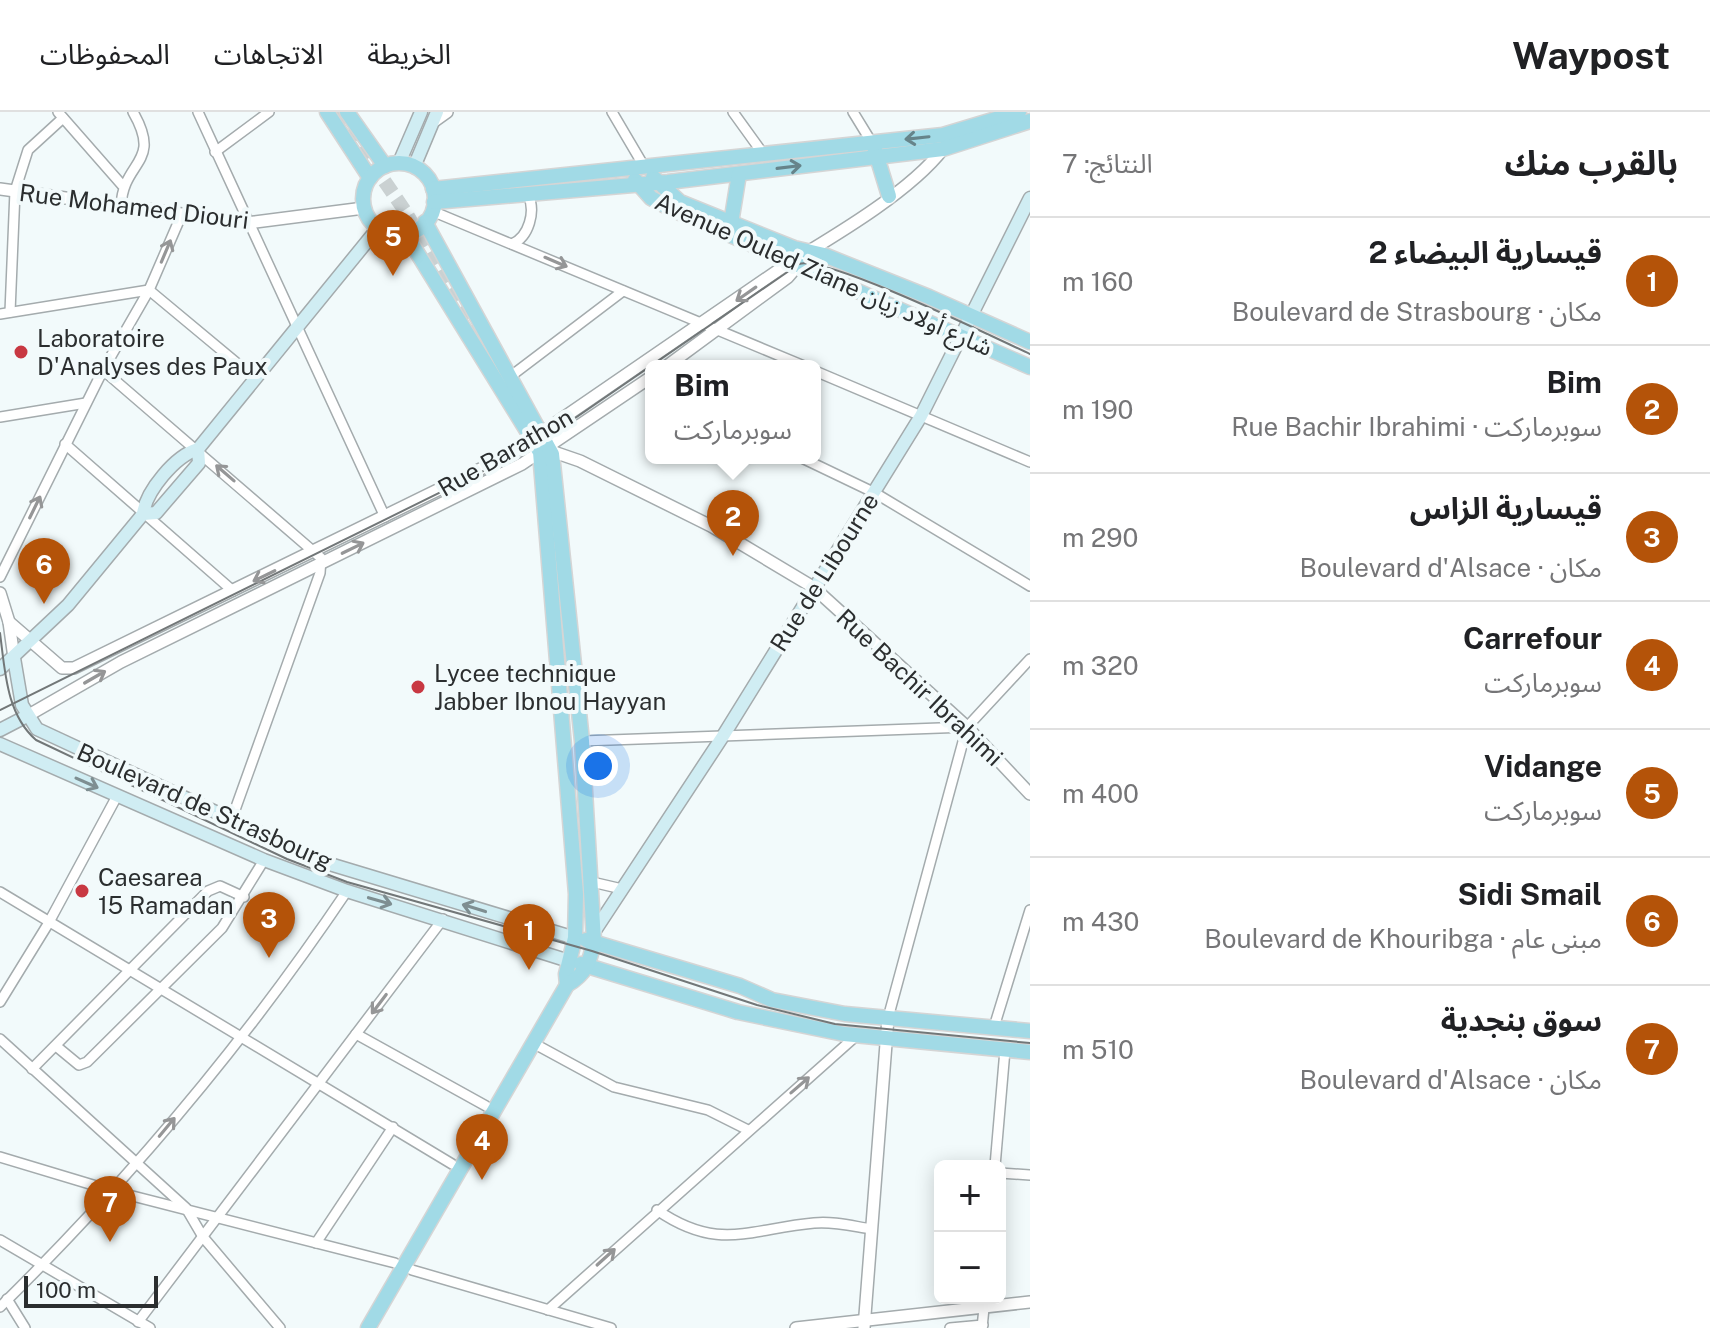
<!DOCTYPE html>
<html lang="ar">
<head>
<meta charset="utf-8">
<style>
	body { margin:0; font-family:"Public Sans","Noto Sans Arabic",sans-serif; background:#f6f6f6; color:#202124; direction:rtl }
	.controls { position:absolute; right:24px; bottom:24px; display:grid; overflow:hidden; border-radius:12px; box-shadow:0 4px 20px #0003 }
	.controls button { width:72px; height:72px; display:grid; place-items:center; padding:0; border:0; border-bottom:2px solid #e0e0e0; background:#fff; color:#202124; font:40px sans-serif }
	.scale { position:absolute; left:24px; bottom:20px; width:134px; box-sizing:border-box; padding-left:8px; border:4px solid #2b2e2f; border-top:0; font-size:22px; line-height:28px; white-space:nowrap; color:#2b2e2f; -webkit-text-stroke:6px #f2fafb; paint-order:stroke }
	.you { position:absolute; left:598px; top:654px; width:28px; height:28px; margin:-20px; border:6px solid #fff; border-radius:50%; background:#1a73e8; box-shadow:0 0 0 12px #1a73e833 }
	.badge { display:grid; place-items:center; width:52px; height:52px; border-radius:50%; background:#b45309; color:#fff; font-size:26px; font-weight:700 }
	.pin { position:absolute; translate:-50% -66px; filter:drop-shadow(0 2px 4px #0008) }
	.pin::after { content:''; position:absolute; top:42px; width:28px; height:24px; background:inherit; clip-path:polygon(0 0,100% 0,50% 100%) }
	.popup { position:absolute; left:645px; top:248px; width:176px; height:104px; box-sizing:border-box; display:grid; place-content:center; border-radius:12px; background:#fff; filter:drop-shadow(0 2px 6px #0005); font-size:26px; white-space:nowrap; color:#757577 }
	.popup b { font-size:30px; color:#202124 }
	.popup::after { content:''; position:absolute; left:50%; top:100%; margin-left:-16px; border:16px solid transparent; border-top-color:#fff }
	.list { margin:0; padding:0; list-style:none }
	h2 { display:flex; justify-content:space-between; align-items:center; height:104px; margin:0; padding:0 32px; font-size:34px }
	h2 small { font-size:26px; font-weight:400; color:#757577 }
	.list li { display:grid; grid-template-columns:52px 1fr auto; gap:24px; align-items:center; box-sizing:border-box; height:128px; padding:0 32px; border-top:2px solid #e0e0e0 }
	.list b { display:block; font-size:30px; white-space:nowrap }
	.list p { margin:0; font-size:26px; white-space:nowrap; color:#757577 }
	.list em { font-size:26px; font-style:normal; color:#757577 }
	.map { position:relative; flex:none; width:1030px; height:1216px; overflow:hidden; direction:ltr }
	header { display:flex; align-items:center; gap:48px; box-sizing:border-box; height:112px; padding:0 40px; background:#fff; border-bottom:2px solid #e0e0e0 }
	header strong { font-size:38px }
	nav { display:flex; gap:44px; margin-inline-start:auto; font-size:28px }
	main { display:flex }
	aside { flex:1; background:#fff }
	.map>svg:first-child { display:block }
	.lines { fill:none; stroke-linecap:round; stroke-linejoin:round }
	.primary-tunnel { stroke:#cad1d2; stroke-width:14; stroke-dasharray:14 7; stroke-linecap:butt }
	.minor-casing { stroke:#a4abad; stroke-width:12 }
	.tertiary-casing { stroke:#a4abad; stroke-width:14 }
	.secondary-casing { stroke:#a4abad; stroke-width:15 }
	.primary-casing { stroke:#d5d5d5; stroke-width:17 }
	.minor { stroke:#fff; stroke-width:9 }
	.tertiary { stroke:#fff; stroke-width:11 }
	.secondary { stroke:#d0edf3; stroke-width:12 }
	.primary { stroke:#a1dae6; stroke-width:14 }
	.tram { stroke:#727778; stroke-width:2 }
	.oneway { stroke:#66848a }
	.oneway2 { stroke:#959697 }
	.oneway3 { stroke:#7e8e91 }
	.poi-dot { fill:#c83842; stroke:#f2fafb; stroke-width:3 }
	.labels { text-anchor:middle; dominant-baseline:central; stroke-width:8; stroke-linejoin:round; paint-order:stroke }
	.street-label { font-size:24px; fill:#2b2e2f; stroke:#f2fafb }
	.poi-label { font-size:24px; fill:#2b2e2f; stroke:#f2fafb; text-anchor:start }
</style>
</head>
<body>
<header>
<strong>Waypost</strong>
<nav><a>الخريطة</a><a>الاتجاهات</a><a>المحفوظات</a></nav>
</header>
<main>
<aside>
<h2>بالقرب منك<small>النتائج: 7</small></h2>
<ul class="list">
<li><span class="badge">1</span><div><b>قيسارية البيضاء 2</b><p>مكان · Boulevard de Strasbourg</p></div><em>160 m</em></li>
<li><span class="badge">2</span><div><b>Bim</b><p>سوبرماركت · Rue Bachir Ibrahimi</p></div><em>190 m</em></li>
<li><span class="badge">3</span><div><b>قيسارية الزاس</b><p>مكان · Boulevard d'Alsace</p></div><em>290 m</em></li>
<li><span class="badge">4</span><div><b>Carrefour</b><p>سوبرماركت</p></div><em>320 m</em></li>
<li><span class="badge">5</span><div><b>Vidange</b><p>سوبرماركت</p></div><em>400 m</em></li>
<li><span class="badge">6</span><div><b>Sidi Smail</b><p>مبنى عام · Boulevard de Khouribga</p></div><em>430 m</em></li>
<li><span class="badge">7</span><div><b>سوق بنجدية</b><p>مكان · Boulevard d'Alsace</p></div><em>510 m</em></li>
</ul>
</aside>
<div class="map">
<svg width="1030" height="1216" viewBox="0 0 1030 1216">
	<rect width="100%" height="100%" fill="#f2fafb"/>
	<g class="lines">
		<polyline class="primary-tunnel" points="337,0 405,99 493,251"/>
		<g class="minor-casing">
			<g id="minor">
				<polyline points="58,0 122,73"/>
				<polyline points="198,0 385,405"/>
				<polyline points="612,0 645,56"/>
				<polyline points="733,0 764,43"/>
				<polyline points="853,0 872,31"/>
				<polyline points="215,40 269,0"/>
				<path d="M121,94C123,48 163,52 133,0"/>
				<polyline points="432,99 804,254"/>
				<path d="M512,132C529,125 536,99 528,83"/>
				<polyline points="10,200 15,79 28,38 63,6"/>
				<polyline points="0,202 149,178 256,267"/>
				<polyline points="103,258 321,446 320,461 231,709"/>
				<polyline points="815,259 1030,350"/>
				<polyline points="511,264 623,179"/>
				<polyline points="0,305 86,291"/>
				<polyline points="65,332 233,479"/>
				<polyline points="802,346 875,381 1030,474"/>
				<polyline points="0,465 103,258 149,178 181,104"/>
				<polyline points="582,629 967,615 1030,547"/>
				<polyline points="592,770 622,777"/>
				<polyline points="0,780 452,1052"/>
				<polyline points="0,890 48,812 117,684"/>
				<polyline points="888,906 967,615"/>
				<polyline points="994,915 1030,798"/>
				<polyline points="356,922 486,994"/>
				<polyline points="0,927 186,1096 203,1125 280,1216"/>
				<polyline points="533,931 614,975 708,998 748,1018"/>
				<polyline points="56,934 79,953 87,950 222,816 264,748"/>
				<polyline points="32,957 208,779 220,774 244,785"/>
				<polyline points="0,1045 113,1079 395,1151"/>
				<polyline points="995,1054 1005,938"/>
				<polyline points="1000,1061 1030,1063"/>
				<path d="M657,1098C718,1140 749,1117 814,1111C833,1109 852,1114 871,1117"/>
				<polyline points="0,1128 150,1216"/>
				<polyline points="316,1131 393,1015"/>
				<polyline points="412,1158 611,1216"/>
				<polyline points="7,1187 25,1216"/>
				<path d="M0,1195C129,1068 246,929 347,779"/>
				<polyline points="548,1198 856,924"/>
				<polyline points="138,1210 443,807"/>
				<polyline points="950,1216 983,1213"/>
				<polyline points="982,1216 985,1186"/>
			</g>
		</g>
		<g class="tertiary-casing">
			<g id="tertiary">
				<polyline points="433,10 447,0"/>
				<polyline points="0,77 247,111 364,96"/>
				<polyline points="667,254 788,165 802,149"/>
				<polyline points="551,339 580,349 711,414 813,475 967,615 1030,682"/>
				<path d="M0,481L9,510L62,556H74L509,343L783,155C831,126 909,81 943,37"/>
				<polyline points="9,510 14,546"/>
				<polyline points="27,604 121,550 522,352 651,265"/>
				<polyline points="796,1216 1030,1190"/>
				<polyline points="864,1216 888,906"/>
			</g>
		</g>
		<g class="secondary-casing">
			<g id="secondary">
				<polyline points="399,51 421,0"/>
				<polyline points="414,55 437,0"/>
				<polyline points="143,402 156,401 199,351 198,337"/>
				<polyline points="14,546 22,593 37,617 323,750 575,826"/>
				<path d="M0,557L68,493L143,402C146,379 175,344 198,337L378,116"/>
				<polyline points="0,618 27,604"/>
				<polyline points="0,632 264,748 347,779 569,849"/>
				<polyline points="594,820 723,624 921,304 1030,86"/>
			</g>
		</g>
		<g class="primary-casing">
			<g id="primary">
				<polyline points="327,0 370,66"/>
				<polyline points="347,0 385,54"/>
				<polyline points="874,35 889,84"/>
				<circle cx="399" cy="87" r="36"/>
				<polyline points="653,65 680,90 794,136 824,143 929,185 1030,230"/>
				<polyline points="635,68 651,86 671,97 1030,255"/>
				<polyline points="433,77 943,23 1019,0"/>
				<polyline points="434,90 668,70 943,37 1030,9"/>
				<polyline points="731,111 739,62"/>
				<polyline points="405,121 540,340 576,782 575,826 566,862 567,873"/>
				<polyline points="586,828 740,874 772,888 845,902 1030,919"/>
				<polyline points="581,852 738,900 844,922 1030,940"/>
				<path d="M368,1216L567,873C586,862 590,850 594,829L582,629L552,342L425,110"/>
			</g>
		</g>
		<use href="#minor" class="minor"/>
		<use href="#tertiary" class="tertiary"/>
		<use href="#secondary" class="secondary"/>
		<use href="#primary" class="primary"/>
		<g class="tram">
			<path d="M0,521C5,558 6,602 36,628L287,747L347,770L592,839L757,893L835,912L1030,931"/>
			<path d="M0,598L536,333L799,152C826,143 995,226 1030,242"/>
		</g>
	</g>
	<defs><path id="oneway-shaft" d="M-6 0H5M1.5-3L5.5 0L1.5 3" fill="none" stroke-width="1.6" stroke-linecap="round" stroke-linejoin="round" transform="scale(2)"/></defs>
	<g class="oneway">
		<use href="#oneway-shaft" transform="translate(917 26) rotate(174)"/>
		<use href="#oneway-shaft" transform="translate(789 55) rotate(-7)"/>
	</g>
	<g class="oneway2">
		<use href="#oneway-shaft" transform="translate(166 139) rotate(-67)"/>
		<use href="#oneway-shaft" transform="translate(556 150) rotate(23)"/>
		<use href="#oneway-shaft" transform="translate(746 182) rotate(145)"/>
		<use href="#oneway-shaft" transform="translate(225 361) rotate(-139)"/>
		<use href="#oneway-shaft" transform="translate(35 395) rotate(-64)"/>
		<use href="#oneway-shaft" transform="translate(353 436) rotate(-26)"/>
		<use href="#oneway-shaft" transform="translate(264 464) rotate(154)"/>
		<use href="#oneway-shaft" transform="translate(95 565) rotate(-30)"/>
		<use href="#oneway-shaft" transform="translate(379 892) rotate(127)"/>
		<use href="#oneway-shaft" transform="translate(800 973) rotate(-41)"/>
		<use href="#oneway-shaft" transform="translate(167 1015) rotate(-50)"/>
		<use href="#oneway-shaft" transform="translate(606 1145) rotate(-42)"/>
	</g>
	<g class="oneway3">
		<use href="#oneway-shaft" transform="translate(87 671) rotate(24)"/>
		<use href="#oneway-shaft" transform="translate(380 789) rotate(16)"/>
		<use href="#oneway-shaft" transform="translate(474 796) rotate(-163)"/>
	</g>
	<g class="poi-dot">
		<circle cx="21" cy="240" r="8"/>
		<circle cx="418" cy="575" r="8"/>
		<circle cx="82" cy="779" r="8"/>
	</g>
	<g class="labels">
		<g class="street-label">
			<text transform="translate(134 94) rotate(7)">Rue Mohamed Diouri</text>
			<text transform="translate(824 162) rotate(24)">Avenue Ouled Ziane شارع أولاد زيان</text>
			<text transform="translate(505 340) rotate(-30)">Rue Barathon</text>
			<text transform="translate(824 460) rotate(-58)">Rue de Libourne</text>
			<text transform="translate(920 575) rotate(43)">Rue Bachir Ibrahimi</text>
			<text transform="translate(205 694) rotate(24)">Boulevard de Strasbourg</text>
		</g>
		<g class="poi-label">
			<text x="37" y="226">Laboratoire<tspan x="37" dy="28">D'Analyses des Paux</tspan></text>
			<text x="434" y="561">Lycee technique<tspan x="434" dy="28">Jabber Ibnou Hayyan</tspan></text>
			<text x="98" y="765">Caesarea<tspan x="98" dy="28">15 Ramadan</tspan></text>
		</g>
	</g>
</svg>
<div class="controls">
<button>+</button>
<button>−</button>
</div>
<div class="scale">100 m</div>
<div class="you"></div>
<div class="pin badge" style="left:529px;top:858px">1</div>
<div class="pin badge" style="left:733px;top:444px">2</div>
<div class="popup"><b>Bim</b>سوبرماركت</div>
<div class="pin badge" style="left:269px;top:846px">3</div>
<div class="pin badge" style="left:482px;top:1068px">4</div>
<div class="pin badge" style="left:393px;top:164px">5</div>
<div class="pin badge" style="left:44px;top:492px">6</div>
<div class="pin badge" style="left:110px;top:1130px">7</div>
</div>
</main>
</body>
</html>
